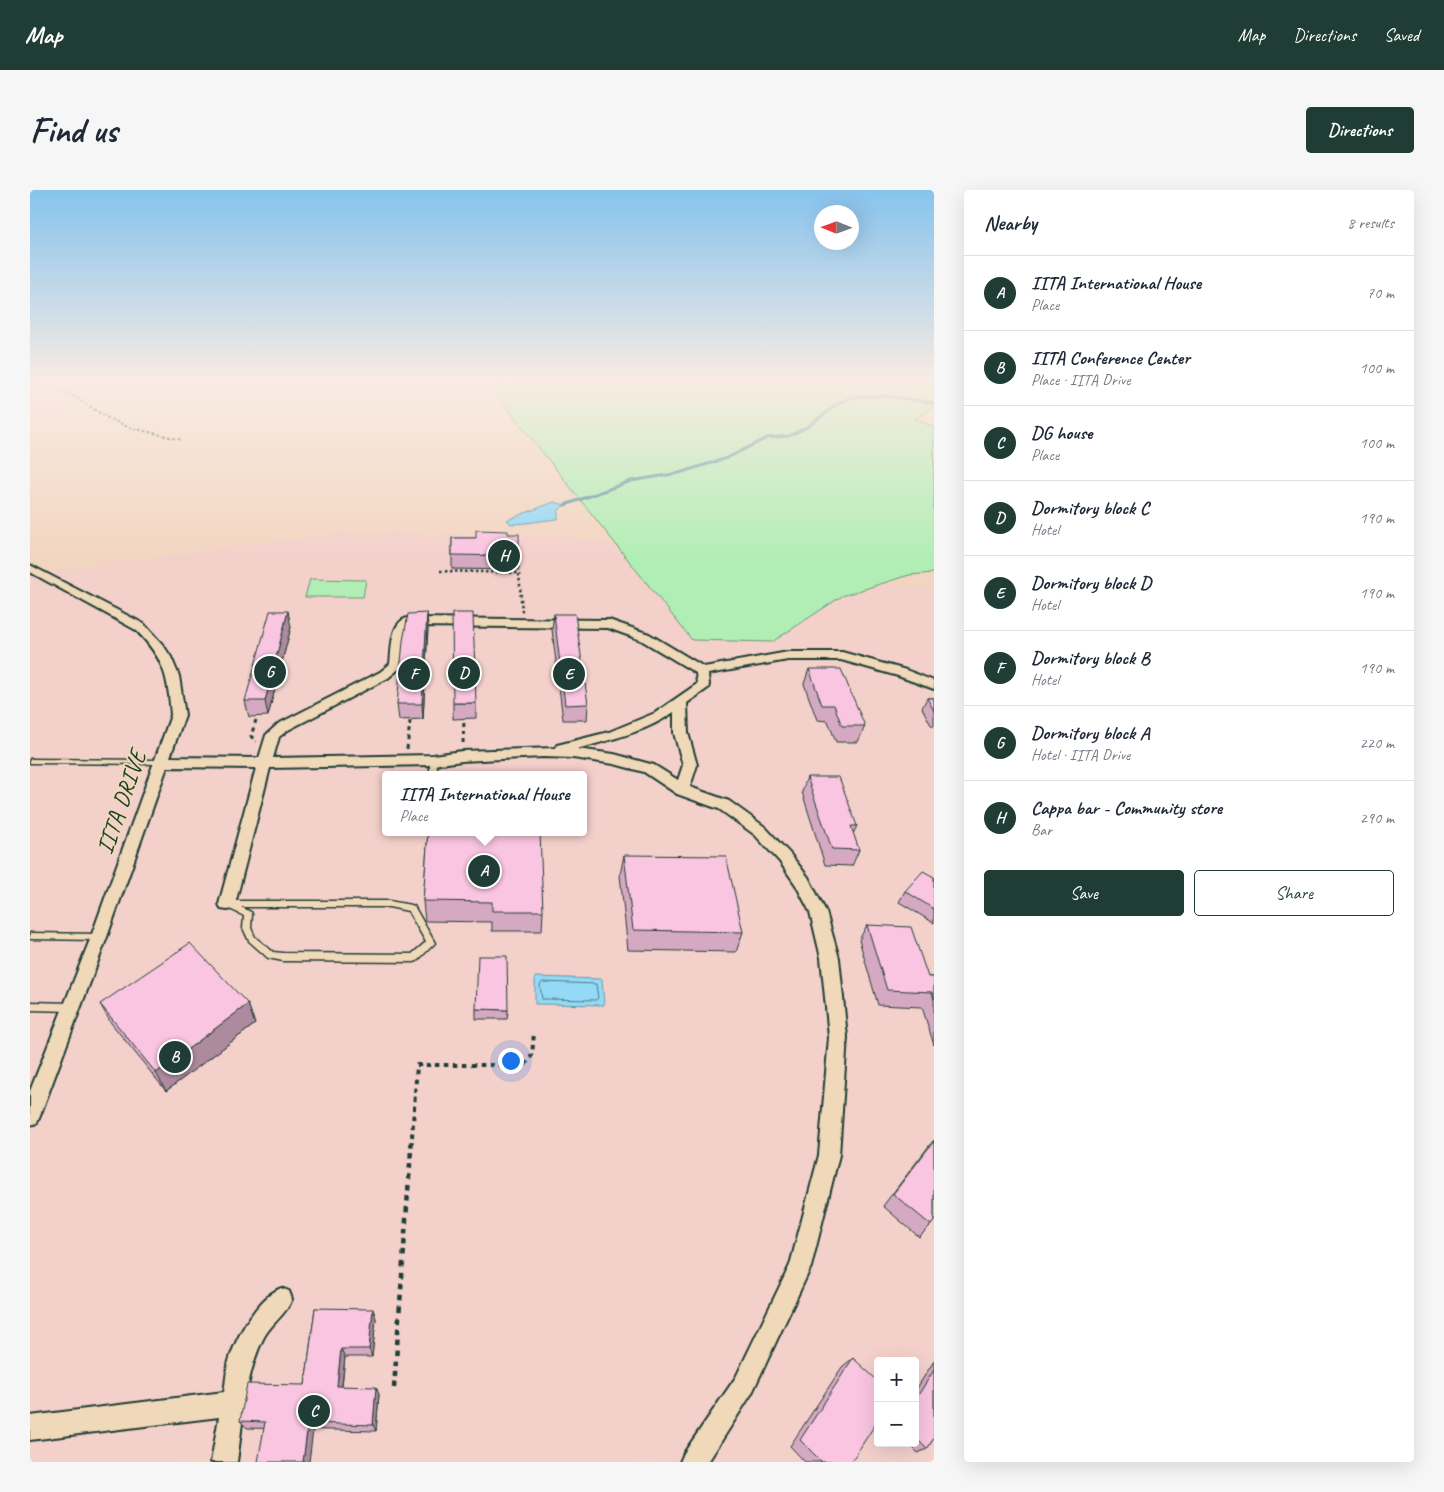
<!DOCTYPE html>
<html lang="en">
<head>
<meta charset="utf-8">
<style>
	body { margin:0; font-family:Caveat,sans-serif; background:#f6f6f7; color:#1f2937 }
	.controls { position:absolute; right:15px; bottom:15px; display:grid; overflow:hidden; border-radius:5px; box-shadow:0 5px 20px #0002 }
	.controls button { width:45px; height:45px; display:grid; place-items:center; padding:0; border:0; border-bottom:1px solid #e0e1e3; background:#fff; color:#1f2937; font:25px sans-serif }
	.compass { position:absolute; left:784px; top:15px; width:45px; height:45px; border-radius:50%; background:#fff; box-shadow:0 5px 20px #0002; rotate:271deg }
	.you { position:absolute; left:480px; top:870px; width:18px; height:18px; margin:-12px; border:4px solid #fff; border-radius:50%; background:#1a73e8; box-shadow:0 0 0 8px #1a73e833 }
	.badge { display:grid; place-items:center; width:32px; height:32px; border-radius:50%; background:#1f3d34; color:#fff; font-size:16px; font-weight:700 }
	.pin { position:absolute; translate:-50% -50%; border:2px solid #fff; box-shadow:0 1px 5px #0006 }
	.popup { position:absolute; left:352px; top:581px; width:205px; height:65px; box-sizing:border-box; display:grid; place-content:center; border-radius:5px; background:#fff; filter:drop-shadow(0 1px 4px #0005); font-size:16px; white-space:nowrap; color:#747a83 }
	.popup b { font-size:19px; color:#1f2937 }
	.popup::after { content:''; position:absolute; left:50%; top:100%; margin-left:-10px; border:10px solid transparent; border-top-color:#fff }
	.list { margin:0; padding:0; list-style:none }
	h2 { display:flex; justify-content:space-between; align-items:center; height:65px; margin:0; padding:0 20px; font-size:21px }
	h2 small { font-size:16px; font-weight:400; color:#747a83 }
	.list li { display:grid; grid-template-columns:32px 1fr auto; gap:15px; align-items:center; box-sizing:border-box; height:75px; padding:0 20px; border-top:1px solid #e0e1e3 }
	.list b { display:block; font-size:19px; white-space:nowrap }
	.list p { margin:0; font-size:16px; white-space:nowrap; color:#747a83 }
	.list em { font-size:16px; font-style:normal; color:#747a83 }
	.actions { display:flex; gap:10px; padding:15px 20px }
	.actions a { flex:1; padding:11px 0; border:1px solid #1f3d34; border-radius:5px; text-align:center; font-size:18px; color:#1f3d34 }
	.actions .main { background:#1f3d34; color:#fff }
	.map { position:relative; flex:none; width:904px; height:1272px; overflow:hidden; border-radius:5px }
	header { display:flex; align-items:center; gap:30px; box-sizing:border-box; height:70px; padding:0 25px; background:#1f3d34; color:#fff }
	header strong { font-size:24px }
	nav { display:flex; gap:28px; margin-inline-start:auto; font-size:18px }
	.intro { display:flex; align-items:center; justify-content:space-between; box-sizing:border-box; height:120px; padding:0 30px }
	h1 { margin:0; font-size:35px }
	.button { padding:12px 22px; border-radius:5px; background:#1f3d34; color:#fff; font-size:18px; font-weight:700 }
	main { display:flex; gap:30px; padding:0 30px }
	aside { flex:1; background:#fff; border-radius:5px; box-shadow:0 5px 20px #0002 }
	.map>svg:first-child { display:block }
	.built { fill:#f4d0cb; fill-rule:evenodd }
	.green { fill:#b1eeb5; stroke:#689674 }
	.water { fill:#94d9f6; stroke:#659ba8 }
	.lines { fill:none; stroke-linecap:round; stroke-linejoin:round }
	.shore { stroke:#4e7b82; stroke-width:1 }
	.stream { stroke:#659ba8; stroke-width:3 }
	.lane-casing { stroke:#1f3d34; stroke-width:3 }
	.street-casing { stroke:#1f3d34; stroke-width:4 }
	.path-far4 { stroke:#1f3d34; stroke-width:2; stroke-dasharray:2.5 2.5; stroke-linecap:butt }
	.path-far3 { stroke:#1f3d34; stroke-width:2.5; stroke-dasharray:2.5 2.5; stroke-linecap:butt }
	.path-far2 { stroke:#1f3d34; stroke-width:3; stroke-dasharray:4 4; stroke-linecap:butt }
	.path-far1 { stroke:#1f3d34; stroke-width:4; stroke-dasharray:4.5 4.5; stroke-linecap:butt }
	.path { stroke:#1f3d34; stroke-width:4.5; stroke-dasharray:5.5 5.5; stroke-linecap:butt }
	.lane { fill:#f0d9b9; fill-rule:evenodd }
	.street { fill:#f0d9b9; fill-rule:evenodd }
	.wall { fill:#d6a9c2; stroke:#1f3d34 }
	.shaded-wall { fill:#ae8a9e; stroke:#1f3d34 }
	.building { fill:#f9c5e1; stroke:#1f3d34 }
	.labels { text-anchor:middle; dominant-baseline:central; stroke-width:4; stroke-linejoin:round; paint-order:stroke }
	.street-label { font-size:24px; fill:#1f3d34; stroke:#f0d9b9 }
</style>
</head>
<body>
<header>
<strong>Map</strong>
<nav><a>Map</a><a>Directions</a><a>Saved</a></nav>
</header>
<div class="intro"><h1>Find us</h1><a class="button">Directions</a></div>
<main>
<div class="map">
<svg width="904" height="1272" viewBox="0 0 904 1272">
	<rect width="100%" height="100%" fill="#f2d5c1"/>
	<filter id="ink" filterUnits="userSpaceOnUse"><feTurbulence type="fractalNoise" baseFrequency=".02" numOctaves="2"/><feDisplacementMap in="SourceGraphic" scale="10" xChannelSelector="R" yChannelSelector="G"/><feConvolveMatrix kernelMatrix="1 2 1 2 8 2 1 2 1" color-interpolation-filters="sRGB"/></filter>
	<g filter="url(#ink)">
		<g class="built">
			<polygon points="0,190 20,190 47,195 40,225 0,232"/>
			<path d="M309,343L521,345L904,401V1272H0V384ZM355,585H553V642H355ZM848,1171H885V1253H848Z"/>
		</g>
		<g class="green">
			<polygon points="455,190 904,190 904,216 885,229 904,237 904,383 879,385 812,406 742,452 662,450"/>
			<polygon points="280,389 336,390 333,407 275,407"/>
		</g>
		<g class="water">
			<path d="M524,312L535,315L528,321V329C512,330 497,334 481,334L477,330Z"/>
			<polygon points="505,787 572,789 574,815 505,814"/>
		</g>
		<g class="lines">
			<polygon class="shore" points="513,792 566,794 568,808 566,810 512,809 510,795"/>
			<polyline class="stream" points="535,315 601,291 649,283 697,268 737,248 759,246 777,237 809,213 822,207 858,206 904,213"/>
			<g class="lane-casing">
				<g id="lane">
					<polygon points="401,568 405,568 406,570 408,585 400,585 400,570"/>
					<polygon points="0,569 130,570 133,572 130,574 0,573"/>
					<path d="M197,711H359L381,715L384,716L405,753L387,771L384,772L253,771L238,768L219,751L213,738L214,726L194,716L193,714L194,712ZM211,717H359L378,721L396,752L382,764L253,763L243,762L225,747L221,738L222,724L221,722Z"/>
					<polygon points="0,743 69,744 72,745 73,747 72,749 69,750 0,749"/>
					<polygon points="0,812 41,813 44,814 45,817 44,820 41,821 0,820"/>
				</g>
			</g>
			<g class="street-casing">
				<g id="street">
					<path d="M0,375L114,434L133,455L141,467L149,486L155,525L140,567L229,568L236,545L248,534L350,482L360,474C362,459 360,433 377,428L579,430L619,444L674,477L758,462H812L876,480L904,491V499L868,486L811,470H758L678,484L679,495L678,498L657,513L658,543L667,575L660,597L699,611L735,637L760,664L778,687L796,722L809,768L817,847L809,965L781,1077L722,1203L678,1272H650L654,1263L706,1187L760,1075L789,965L799,847L791,768L780,722L766,695L750,672L725,645L689,619L647,604L614,582L584,574L543,568L513,567L432,571L403,575L240,578L205,714L203,719L197,720L191,719L189,714L226,578L137,577L77,747L10,926L7,933L0,935V901L61,747L141,525C138,485 134,469 106,440L0,382ZM380,436L578,438L611,450L666,483L667,494L625,523L579,542L527,555L525,558L432,561L403,565L243,568L249,547L258,540L358,488L370,478L377,438ZM644,522V543L653,575L648,590L624,575L584,564L547,559C579,550 616,542 644,522Z"/>
					<path d="M251,1098L259,1101L262,1109C256,1125 240,1134 233,1149C215,1186 213,1231 207,1272H181L189,1227L0,1250V1226L194,1202C196,1192 196,1181 199,1171C206,1147 228,1107 251,1098Z"/>
				</g>
			</g>
			<polyline class="path-far4" points="0,192 40,204 76,227 98,237 152,250"/>
			<polyline class="path-far3" points="410,381 489,383 492,422"/>
			<g class="path-far2">
				<polyline points="226,530 221,546 226,552"/>
				<polyline points="433,553 434,531"/>
				<polyline points="377,559 380,531"/>
			</g>
			<polyline class="path-far1" points="382,947 387,875 495,875 502,865 504,843"/>
			<polyline class="path" points="364,1198 382,946"/>
			<use href="#lane" class="lane"/>
			<use href="#street" class="street"/>
		</g>
		<g class="wall">
			<polygon points="478,344 489,366 489,380 422,379 422,348 446,348"/>
			<polygon points="397,423 398,438 393,529 369,530 367,514"/>
			<polygon points="524,424 558,514 557,530 533,530 522,439"/>
			<polygon points="261,437 238,526 219,527 215,511"/>
			<polygon points="779,479 835,536 828,552 806,552 798,531 787,530 774,494"/>
			<polygon points="897,508 904,508 904,536 901,535 892,518"/>
			<polygon points="423,513 446,513 446,528 423,529"/>
			<polygon points="777,587 827,636 823,644 829,660 822,676 795,675 772,602"/>
			<polygon points="398,642 513,721 512,741 462,741 462,732 395,731 393,711"/>
			<polygon points="594,665 713,742 706,762 598,760 590,685"/>
			<polygon points="904,687 904,733 869,712 875,701"/>
			<polygon points="837,735 898,787 904,787 904,855 892,817 848,815 829,750"/>
			<polygon points="70,814 218,814 225,834 136,901 81,833"/>
			<polygon points="446,819 478,820 477,829 446,829"/>
			<polygon points="904,950 904,1031 901,1035 889,1047 853,1016 898,957"/>
			<polygon points="285,1118 346,1128 342,1167 315,1167 312,1196 349,1204 346,1241 217,1238 210,1231 275,1195"/>
			<polygon points="823,1168 821,1272 775,1272 760,1256 812,1177"/>
			<polygon points="904,1171 904,1248 897,1259 888,1263 878,1253 885,1253 885,1201"/>
		</g>
		<g class="shaded-wall">
			<polygon points="258,421 261,437 238,526 235,511"/>
			<polygon points="397,423 398,438 393,529 392,514"/>
			<polygon points="218,814 225,834 136,901 126,883"/>
			<polygon points="343,1119 346,1128 342,1167 339,1159"/>
			<polygon points="311,1159 315,1167 311,1204 307,1196"/>
			<polygon points="346,1197 349,1204 346,1241 343,1235"/>
			<polygon points="278,1233 283,1240 279,1272 273,1272"/>
		</g>
		<g class="building">
			<polygon points="446,340 478,341 478,344 489,344 489,366 422,365 422,348 446,348"/>
			<polygon points="240,421 258,421 235,511 215,511"/>
			<polygon points="397,423 392,514 367,514 373,451 378,424"/>
			<polygon points="422,423 443,423 446,513 423,513"/>
			<polygon points="524,424 545,424 558,514 535,515"/>
			<polygon points="779,479 811,479 835,536 812,536 804,515 792,515"/>
			<polygon points="897,508 904,508 904,521"/>
			<polygon points="777,587 809,587 827,636 821,636 829,660 802,659"/>
			<polygon points="398,642 510,642 513,721 462,721 462,712 393,711"/>
			<polygon points="594,665 696,666 713,742 603,740"/>
			<polygon points="893,681 904,687 904,719 875,701"/>
			<polygon points="837,735 881,737 898,787 904,787 904,809 902,802 857,800"/>
			<polygon points="160,753 218,814 126,883 70,814"/>
			<polygon points="448,766 477,766 478,820 446,819"/>
			<polygon points="904,951 904,1031 901,1035 863,1004"/>
			<polygon points="285,1118 343,1119 339,1159 311,1159 307,1196 346,1197 343,1235 278,1233 273,1272 228,1272 235,1232 210,1231 217,1194 275,1195"/>
			<polygon points="823,1168 848,1191 848,1230 821,1272 792,1272 770,1250"/>
			<polygon points="904,1180 904,1248 897,1259 885,1247 885,1210"/>
		</g>
	</g>
	<linearGradient id="sky" x2="0" y2="1"><stop stop-color="#86c3ee"/><stop offset="0.52" stop-color="#f9ece3"/><stop offset="1" stop-color="#f9ece3" stop-opacity="0"/></linearGradient>
	<rect width="904" height="368" fill="url(#sky)"/>
	<g class="labels">
		<g class="street-label">
			<text transform="translate(91 612) rotate(-71)">IITA DRIVE</text>
		</g>
	</g>
</svg>
<div class="controls">
<button>+</button>
<button>−</button>
</div>
<svg class="compass" viewBox="-18 -18 36 36"><path d="M0-13l5 13h-10z" fill="#e53935"/><path d="M0 13l5-13h-10z" fill="#747a83"/></svg>
<div class="you"></div>
<div class="pin badge" style="left:454px;top:681px">A</div>
<div class="popup"><b>IITA International House</b>Place</div>
<div class="pin badge" style="left:145px;top:867px">B</div>
<div class="pin badge" style="left:284px;top:1221px">C</div>
<div class="pin badge" style="left:434px;top:483px">D</div>
<div class="pin badge" style="left:539px;top:484px">E</div>
<div class="pin badge" style="left:384px;top:484px">F</div>
<div class="pin badge" style="left:240px;top:482px">G</div>
<div class="pin badge" style="left:474px;top:366px">H</div>
</div>
<aside>
<h2>Nearby<small>8 results</small></h2>
<ul class="list">
<li><span class="badge">A</span><div><b>IITA International House</b><p>Place</p></div><em>70 m</em></li>
<li><span class="badge">B</span><div><b>IITA Conference Center</b><p>Place · IITA Drive</p></div><em>100 m</em></li>
<li><span class="badge">C</span><div><b>DG house</b><p>Place</p></div><em>100 m</em></li>
<li><span class="badge">D</span><div><b>Dormitory block C</b><p>Hotel</p></div><em>190 m</em></li>
<li><span class="badge">E</span><div><b>Dormitory block D</b><p>Hotel</p></div><em>190 m</em></li>
<li><span class="badge">F</span><div><b>Dormitory block B</b><p>Hotel</p></div><em>190 m</em></li>
<li><span class="badge">G</span><div><b>Dormitory block A</b><p>Hotel · IITA Drive</p></div><em>220 m</em></li>
<li><span class="badge">H</span><div><b>Cappa bar - Community store</b><p>Bar</p></div><em>290 m</em></li>
</ul>
<div class="actions"><a class="main">Save</a><a>Share</a></div>
</aside>
</main>
</body>
</html>
